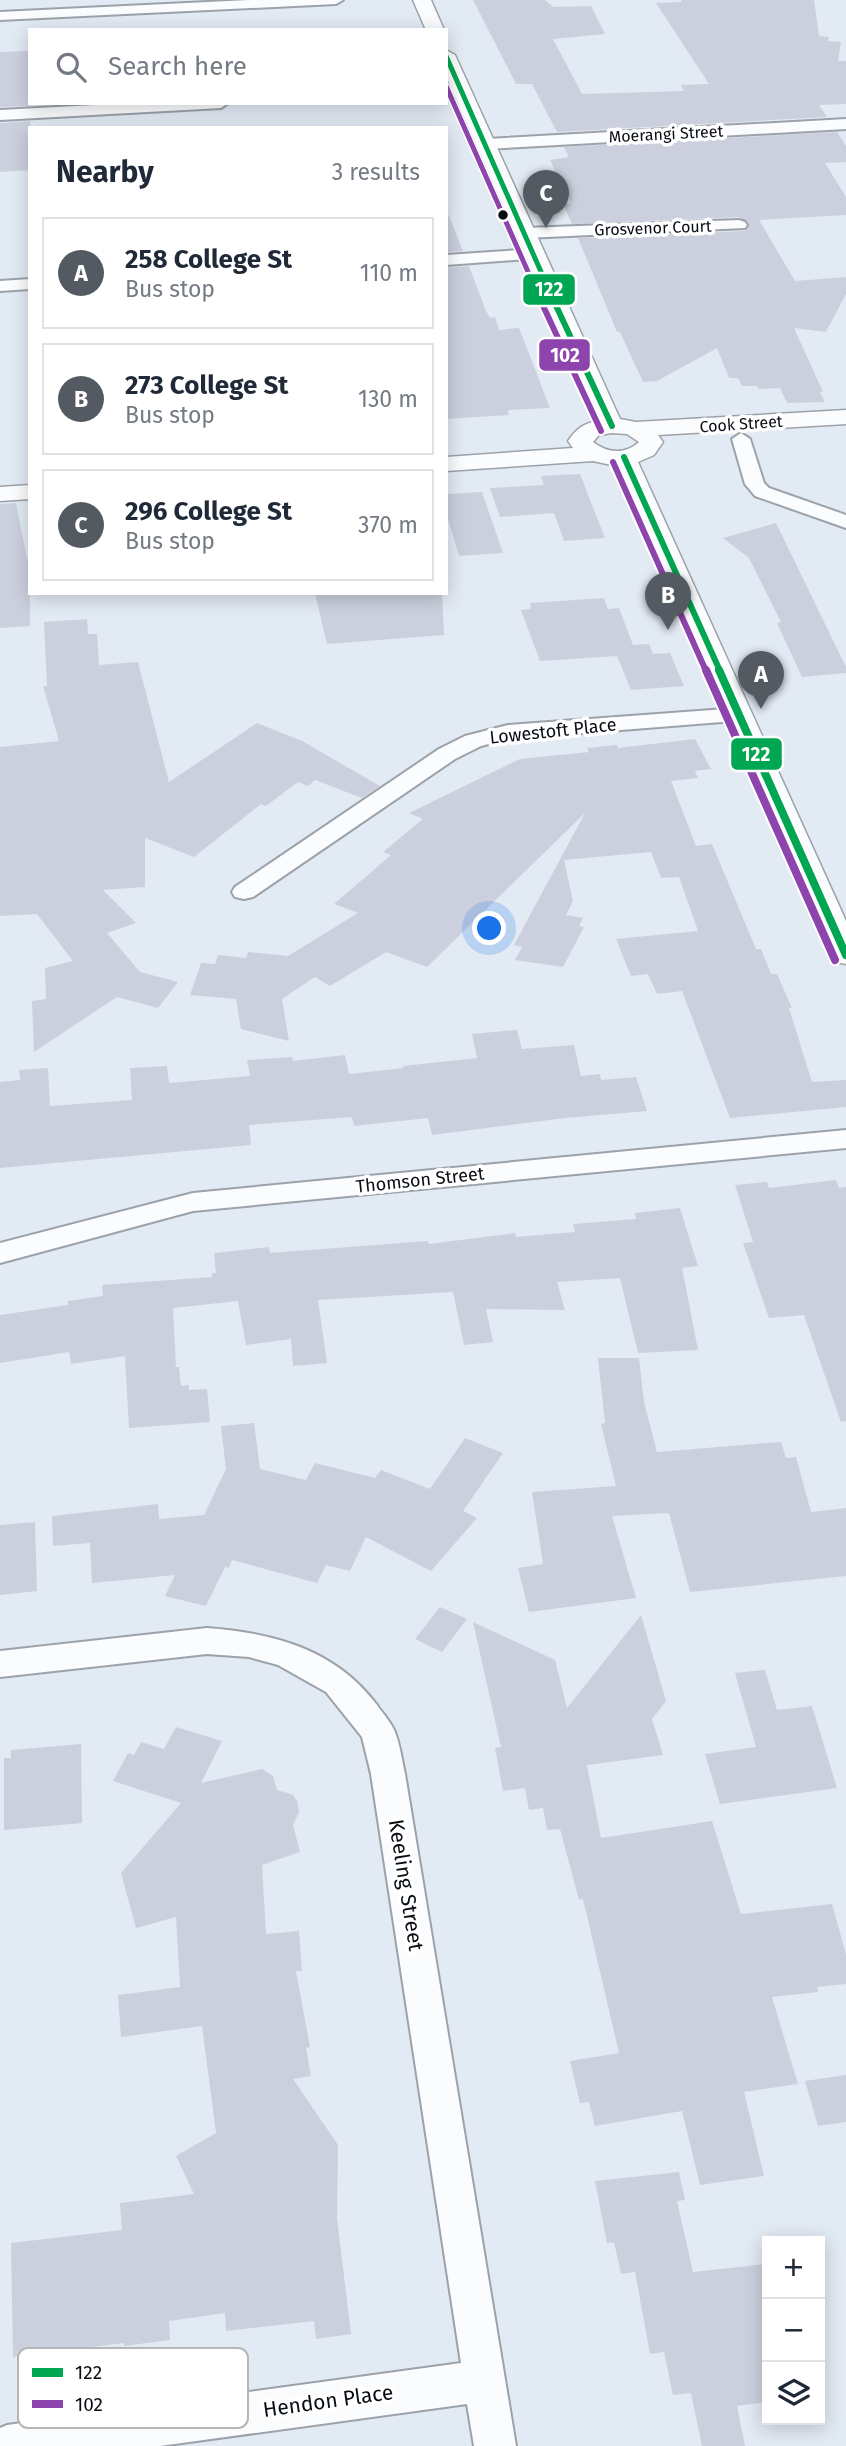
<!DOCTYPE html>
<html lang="en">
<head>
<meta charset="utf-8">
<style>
	body { margin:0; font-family:"Fira Sans",sans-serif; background:#f6f6f7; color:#1f2937 }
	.controls { position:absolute; right:21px; bottom:21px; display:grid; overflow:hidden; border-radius:0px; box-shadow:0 4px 18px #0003 }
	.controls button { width:63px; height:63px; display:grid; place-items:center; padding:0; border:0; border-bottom:2px solid #e0e1e3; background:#fff; color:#1f2937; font:35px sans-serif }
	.you { position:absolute; left:490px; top:929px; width:24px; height:24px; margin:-18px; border:5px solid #fff; border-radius:50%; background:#1a73e8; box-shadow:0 0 0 10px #1a73e833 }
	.badge { display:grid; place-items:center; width:46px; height:46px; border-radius:50%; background:#545a62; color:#fff; font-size:23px; font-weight:700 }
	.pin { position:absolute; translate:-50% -58px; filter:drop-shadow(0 2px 4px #0008) }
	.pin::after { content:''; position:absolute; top:37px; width:24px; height:21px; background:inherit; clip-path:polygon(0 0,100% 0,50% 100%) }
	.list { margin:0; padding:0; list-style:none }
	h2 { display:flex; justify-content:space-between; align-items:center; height:91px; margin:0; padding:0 28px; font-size:30px }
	h2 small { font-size:23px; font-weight:400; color:#747a83 }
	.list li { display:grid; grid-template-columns:46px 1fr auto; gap:21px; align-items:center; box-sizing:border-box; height:112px; margin:0 14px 14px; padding:0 14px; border:2px solid #e0e1e3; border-radius:0px }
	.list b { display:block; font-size:26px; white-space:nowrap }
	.list p { margin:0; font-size:23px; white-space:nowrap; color:#747a83 }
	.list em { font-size:23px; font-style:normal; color:#747a83 }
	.icon { flex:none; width:38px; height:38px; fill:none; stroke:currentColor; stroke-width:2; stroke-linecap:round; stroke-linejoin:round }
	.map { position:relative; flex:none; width:846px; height:2446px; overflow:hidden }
	.search { position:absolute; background:#fff; box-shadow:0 4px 18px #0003; left:28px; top:28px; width:420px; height:77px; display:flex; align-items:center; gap:18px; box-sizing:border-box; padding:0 24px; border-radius:0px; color:#747a83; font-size:26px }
	.panel { position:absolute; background:#fff; box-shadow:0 4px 18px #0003; left:28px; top:126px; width:420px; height:469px; border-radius:0px }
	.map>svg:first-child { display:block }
	.building { fill:#ccd0de }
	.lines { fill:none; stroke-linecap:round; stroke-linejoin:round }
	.minor-casing { stroke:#9ca2aa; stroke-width:4 }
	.tertiary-casing { stroke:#9ca2aa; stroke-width:3 }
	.minor { fill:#fbfcfd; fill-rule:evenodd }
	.tertiary { fill:#fbfcfd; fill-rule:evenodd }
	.bus-1-far2-casing { stroke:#fff; stroke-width:8 }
	.bus-1-far1-casing { stroke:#fff; stroke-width:10 }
	.bus-1-casing { stroke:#fff; stroke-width:12 }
	.bus-2-far2-casing { stroke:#fff; stroke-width:8 }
	.bus-2-far1-casing { stroke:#fff; stroke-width:10 }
	.bus-2-casing { stroke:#fff; stroke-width:12 }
	.bus-1-far2 { stroke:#00a651; stroke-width:5 }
	.bus-1-far1 { stroke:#00a651; stroke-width:6 }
	.bus-1 { stroke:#00a651; stroke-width:8 }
	.bus-2-far2 { stroke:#8e44ad; stroke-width:5 }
	.bus-2-far1 { stroke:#8e44ad; stroke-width:6 }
	.bus-2 { stroke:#8e44ad; stroke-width:8 }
	.bus-dot { fill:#080d13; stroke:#fff; stroke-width:2.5 }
	.labels { text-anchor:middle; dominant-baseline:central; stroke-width:7; stroke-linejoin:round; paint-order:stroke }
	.far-street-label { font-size:16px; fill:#080d13; stroke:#fff }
	.street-label { font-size:18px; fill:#080d13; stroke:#fff }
	.near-street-label { font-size:21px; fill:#080d13; stroke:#fff }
	.key { fill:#fff; stroke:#b5b6b8; stroke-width:2 }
	.key-label { font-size:19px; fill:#080d13 }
	.line-badge { stroke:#fff; stroke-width:2.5 }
	.badge-label { font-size:19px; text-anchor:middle; font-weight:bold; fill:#fff }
</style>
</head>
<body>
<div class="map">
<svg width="846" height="2446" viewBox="0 0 846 2446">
	<rect width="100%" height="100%" fill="#e2eaf4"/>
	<g class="building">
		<polygon points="473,0 545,0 553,7 591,6 605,34 553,39 582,94 684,91 681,85 709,84 656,3 682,2 681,0 814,0 819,36 829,37 828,41 841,42 838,61 846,61 846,104 819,105 827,117 557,132 532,84 516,84"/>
		<polygon points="30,51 30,106 0,107 0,52"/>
		<polygon points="30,121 30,170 0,172 0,123"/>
		<polygon points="837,132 846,146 846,162 825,163 846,197 846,215 759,220 795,281 846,277 846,294 826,332 794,328 823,392 820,392 825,402 787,403 780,388 759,389 757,386 742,386 738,378 729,378 717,348 657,381 643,382 620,332 617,332 578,238 745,231 749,224 739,217 572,224 563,203 571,203 550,160 569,157 564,147"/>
		<polygon points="446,214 448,214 463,251 446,252"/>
		<polygon points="469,266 486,311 490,318 495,317 499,330 519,328 550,408 508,410 509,415 446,419 446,268"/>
		<polygon points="580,474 605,538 564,541 554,513 500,517 490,488 544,485 541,476"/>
		<polygon points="482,492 503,553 459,556 446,512 446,494"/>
		<polygon points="16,503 27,559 30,559 30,626 0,628 0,504"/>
		<polygon points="776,523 846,667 846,673 802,677 777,623 781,622 749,558 723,538"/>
		<polygon points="315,593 442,593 444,635 327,644"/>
		<polygon points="604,598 608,609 619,608 633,645 649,644 653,654 670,653 684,686 631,690 617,656 540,661 521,610 531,609 530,603"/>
		<polygon points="87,619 88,634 97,634 99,665 138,662 169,782 257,723 302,741 380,786 362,798 315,780 308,786 298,782 266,806 261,804 194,857 145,838 145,887 103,890 136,923 107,933 140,972 178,982 158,1008 117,997 34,1052 32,1001 46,999 45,968 73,961 37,914 0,916 0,747 59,741 43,686 47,686 44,622"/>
		<polygon points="695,739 711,769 695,771 698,778 671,781 696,846 712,844 756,949 761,949 771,974 777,974 792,1008 789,1008 812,1082 846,1080 846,1107 730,1118 682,991 657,994 648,974 631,976 616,939 698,931 679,877 661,878 651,852 564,860 573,901 566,915 583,918 579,926 584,927 563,967 515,960 522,947 514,945 585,813 427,967 386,952 330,986 315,977 282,999 289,1041 241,1029 236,999 190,995 201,963 215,964 218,955 246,958 248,952 288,956 358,913 334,904 391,855 383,852 423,819 409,813 520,759 589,752 587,748 617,745 618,748"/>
		<polygon points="517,1030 522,1049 574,1045 581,1076 600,1074 601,1080 636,1077 647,1111 565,1118 432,1135 428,1118 354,1126 352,1117 249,1125 251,1145 0,1168 0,1082 20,1080 19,1070 48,1068 50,1106 132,1100 130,1068 167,1066 169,1083 250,1076 247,1060 292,1057 293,1061 345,1055 349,1074 404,1068 403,1066 477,1058 472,1034"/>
		<polygon points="836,1180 839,1188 846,1187 846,1421 841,1422 804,1315 769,1318 743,1243 753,1242 735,1185 767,1182 769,1188"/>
		<polygon points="680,1208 698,1266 682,1268 698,1350 638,1353 620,1278 557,1282 565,1310 486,1309 493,1342 464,1345 453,1292 318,1300 327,1363 293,1366 291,1339 246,1345 238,1301 173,1308 176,1367 179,1367 181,1386 189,1385 189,1390 207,1389 210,1422 129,1428 125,1356 71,1364 69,1352 0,1363 0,1315 68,1305 68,1301 103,1296 102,1285 212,1277 212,1273 216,1273 214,1253 269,1247 270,1253 428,1241 429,1244 515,1233 516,1237 575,1232 573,1224 636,1219 635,1213"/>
		<polygon points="598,1358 639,1358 644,1402 657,1452 781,1442 786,1458 796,1457 811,1512 846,1508 846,1576 690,1592 669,1513 612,1516 636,1598 529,1612 518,1568 543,1564 532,1492 616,1486 601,1424 605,1423"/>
		<polygon points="254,1423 260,1469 306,1480 315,1463 375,1478 381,1470 430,1489 465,1438 503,1453 463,1511 477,1518 431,1571 366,1537 350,1571 326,1565 317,1583 232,1560 229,1568 225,1567 206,1606 165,1596 175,1575 92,1583 90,1543 53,1546 52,1516 158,1504 159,1519 204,1515 226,1469 221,1426"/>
		<polygon points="35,1522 37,1591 0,1595 0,1525"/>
		<polygon points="440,1607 467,1619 442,1652 415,1639"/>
		<polygon points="641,1615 666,1701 652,1719 663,1755 587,1765 601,1838 712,1821 741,1914 832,1904 846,1954 846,1984 817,1987 818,1992 772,1997 798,2084 744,2092 764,2176 700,2185 682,2111 595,2126 589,2102 580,2103 570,2061 619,2053 583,1899 579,1900 560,1829 547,1830 543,1808 529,1810 525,1788 503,1791 495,1748 501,1747 473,1622 555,1660 567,1708"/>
		<polygon points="765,1670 777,1710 812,1706 837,1788 720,1804 705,1754 756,1747 735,1673"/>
		<polygon points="176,1727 222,1741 201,1783 262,1769 273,1776 277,1790 293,1795 297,1801 299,1812 293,1825 300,1852 262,1865 266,1934 299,1931 302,1971 296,1971 310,2047 306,2048 311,2076 293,2079 338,2145 337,2218 351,2334 316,2339 314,2321 226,2331 225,2313 169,2321 170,2340 124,2346 124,2343 13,2357 11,2243 122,2230 120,2203 194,2194 176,2156 216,2133 202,2026 121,2037 118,1995 180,1987 176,1917 136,1928 121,1873 181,1803 113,1781 128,1753 134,1755 141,1742 164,1749"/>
		<polygon points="81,1744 82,1823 4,1830 4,1758 11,1758 11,1750"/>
		<polygon points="846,2075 846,2122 818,2126 805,2081"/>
		<polygon points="679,2172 685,2200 677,2201 693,2272 767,2264 767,2402 737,2406 745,2446 702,2446 691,2393 673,2395 664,2352 650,2354 635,2272 621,2274 614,2242 607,2243 595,2181"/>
	</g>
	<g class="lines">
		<g class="minor-casing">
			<g id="minor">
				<polygon points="249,0 343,0 336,4 0,20 0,12"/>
				<polygon points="462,87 469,91 467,94 446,96 446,88"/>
				<polygon points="133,103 228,103 221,108 0,120 0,110"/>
				<polygon points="846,119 846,129 486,149 478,144 486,139"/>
				<polygon points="739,220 745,222 747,225 745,228 525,238 517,233 525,228"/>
				<polygon points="535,249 541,250 543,254 541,258 446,265 446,255"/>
				<polygon points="30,279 30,289 0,291 0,281"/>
				<polygon points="741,433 750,439 764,483 769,488 846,515 846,528 755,496 745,484 732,439"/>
				<polygon points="739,708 747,710 750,715 747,720 508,739 481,746 455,759 253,897 244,899 235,897 232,892 235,887 439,749 465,736 508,725"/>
				<polygon points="846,1130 846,1148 193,1211 0,1263 0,1243 193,1193"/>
				<path d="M207,1628C274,1633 335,1649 377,1705C383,1714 391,1722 395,1732C400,1745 402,1760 405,1774L516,2446H474L467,2404L160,2446H0V2428L7,2425L461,2363L371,1774L362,1737L326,1692L278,1665L249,1657L207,1654L0,1677V1651Z"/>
			</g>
		</g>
		<g class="tertiary-casing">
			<g id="tertiary">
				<polygon points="413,0 431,0 444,30 426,30"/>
				<path d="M446,50L455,55L620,419L636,422L846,410V424L658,435L663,442L654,455L638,462L846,921V964L835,962L830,955L616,466L593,461L446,471V457L573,448L568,441C576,429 584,423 598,421L446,76ZM612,433L627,434L639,442C625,455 607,453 593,442L599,435Z"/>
				<polygon points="30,485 30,499 0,501 0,487"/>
			</g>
		</g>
		<use href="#minor" class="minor"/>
		<use href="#tertiary" class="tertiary"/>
		<g class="bus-1-far2-casing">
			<polyline id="bus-1-far2" points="446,56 553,299"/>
		</g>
		<g class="bus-1-far1-casing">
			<g id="bus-1-far1">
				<polyline points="552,297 612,426"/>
				<polyline points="624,457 720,671"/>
			</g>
		</g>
		<g class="bus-1-casing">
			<polyline id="bus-1" points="719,670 846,955"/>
		</g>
		<g class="bus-2-far2-casing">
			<polyline id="bus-2-far2" points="446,86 540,299"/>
		</g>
		<g class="bus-2-far1-casing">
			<g id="bus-2-far1">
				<polyline points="539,297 601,431"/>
				<polyline points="613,462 706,671"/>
			</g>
		</g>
		<g class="bus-2-casing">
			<polyline id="bus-2" points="706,670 835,960"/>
		</g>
		<use href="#bus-1-far2" class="bus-1-far2"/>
		<use href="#bus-1-far1" class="bus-1-far1"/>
		<use href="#bus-1" class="bus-1"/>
		<use href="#bus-2-far2" class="bus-2-far2"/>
		<use href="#bus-2-far1" class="bus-2-far1"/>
		<use href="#bus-2" class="bus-2"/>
	</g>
	<circle class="bus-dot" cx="503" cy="215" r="6"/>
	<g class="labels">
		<g class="far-street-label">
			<text transform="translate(666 134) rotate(-3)">Moerangi Street</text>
			<text transform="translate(653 228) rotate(-2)">Grosvenor Court</text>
			<text transform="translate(741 424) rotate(-4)">Cook Street</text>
		</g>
		<g class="street-label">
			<text transform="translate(553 731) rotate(-6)">Lowestoft Place</text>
			<text transform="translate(420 1180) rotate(-6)">Thomson Street</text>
		</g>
		<g class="near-street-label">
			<text transform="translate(406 1885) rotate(81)">Keeling Street</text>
			<text transform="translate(328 2401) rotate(-8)">Hendon Place</text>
		</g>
	</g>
	<rect x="18" y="2348" width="230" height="80" rx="10" class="key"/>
	<rect x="32" y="2368" width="31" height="9" fill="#00a651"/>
	<rect x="32" y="2400" width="31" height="8" fill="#8e44ad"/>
	<g class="key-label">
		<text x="75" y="2379">122</text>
		<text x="75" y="2411">102</text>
	</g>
	<g class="line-badge">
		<rect x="522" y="273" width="54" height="33" rx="7" fill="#00a651"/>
		<rect x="538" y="338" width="53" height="34" rx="7" fill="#8e44ad"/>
		<rect x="730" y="737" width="53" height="34" rx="7" fill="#00a651"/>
	</g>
	<g class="badge-label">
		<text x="549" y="296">122</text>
		<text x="565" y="362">102</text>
		<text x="756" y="761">122</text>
	</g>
</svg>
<div class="controls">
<button>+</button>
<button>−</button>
<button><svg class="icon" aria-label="layers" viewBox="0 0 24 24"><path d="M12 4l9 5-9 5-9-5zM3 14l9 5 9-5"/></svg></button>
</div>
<div class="you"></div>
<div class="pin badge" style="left:761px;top:709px">A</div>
<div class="pin badge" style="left:668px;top:630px">B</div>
<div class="pin badge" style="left:546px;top:228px">C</div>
<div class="search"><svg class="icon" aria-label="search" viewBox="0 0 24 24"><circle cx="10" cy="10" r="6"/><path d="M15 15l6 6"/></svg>Search here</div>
<section class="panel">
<h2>Nearby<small>3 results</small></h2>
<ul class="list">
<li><span class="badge">A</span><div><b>258 College St</b><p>Bus stop</p></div><em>110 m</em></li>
<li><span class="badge">B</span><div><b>273 College St</b><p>Bus stop</p></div><em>130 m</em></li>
<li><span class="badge">C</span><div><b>296 College St</b><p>Bus stop</p></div><em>370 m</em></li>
</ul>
</section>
</div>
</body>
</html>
